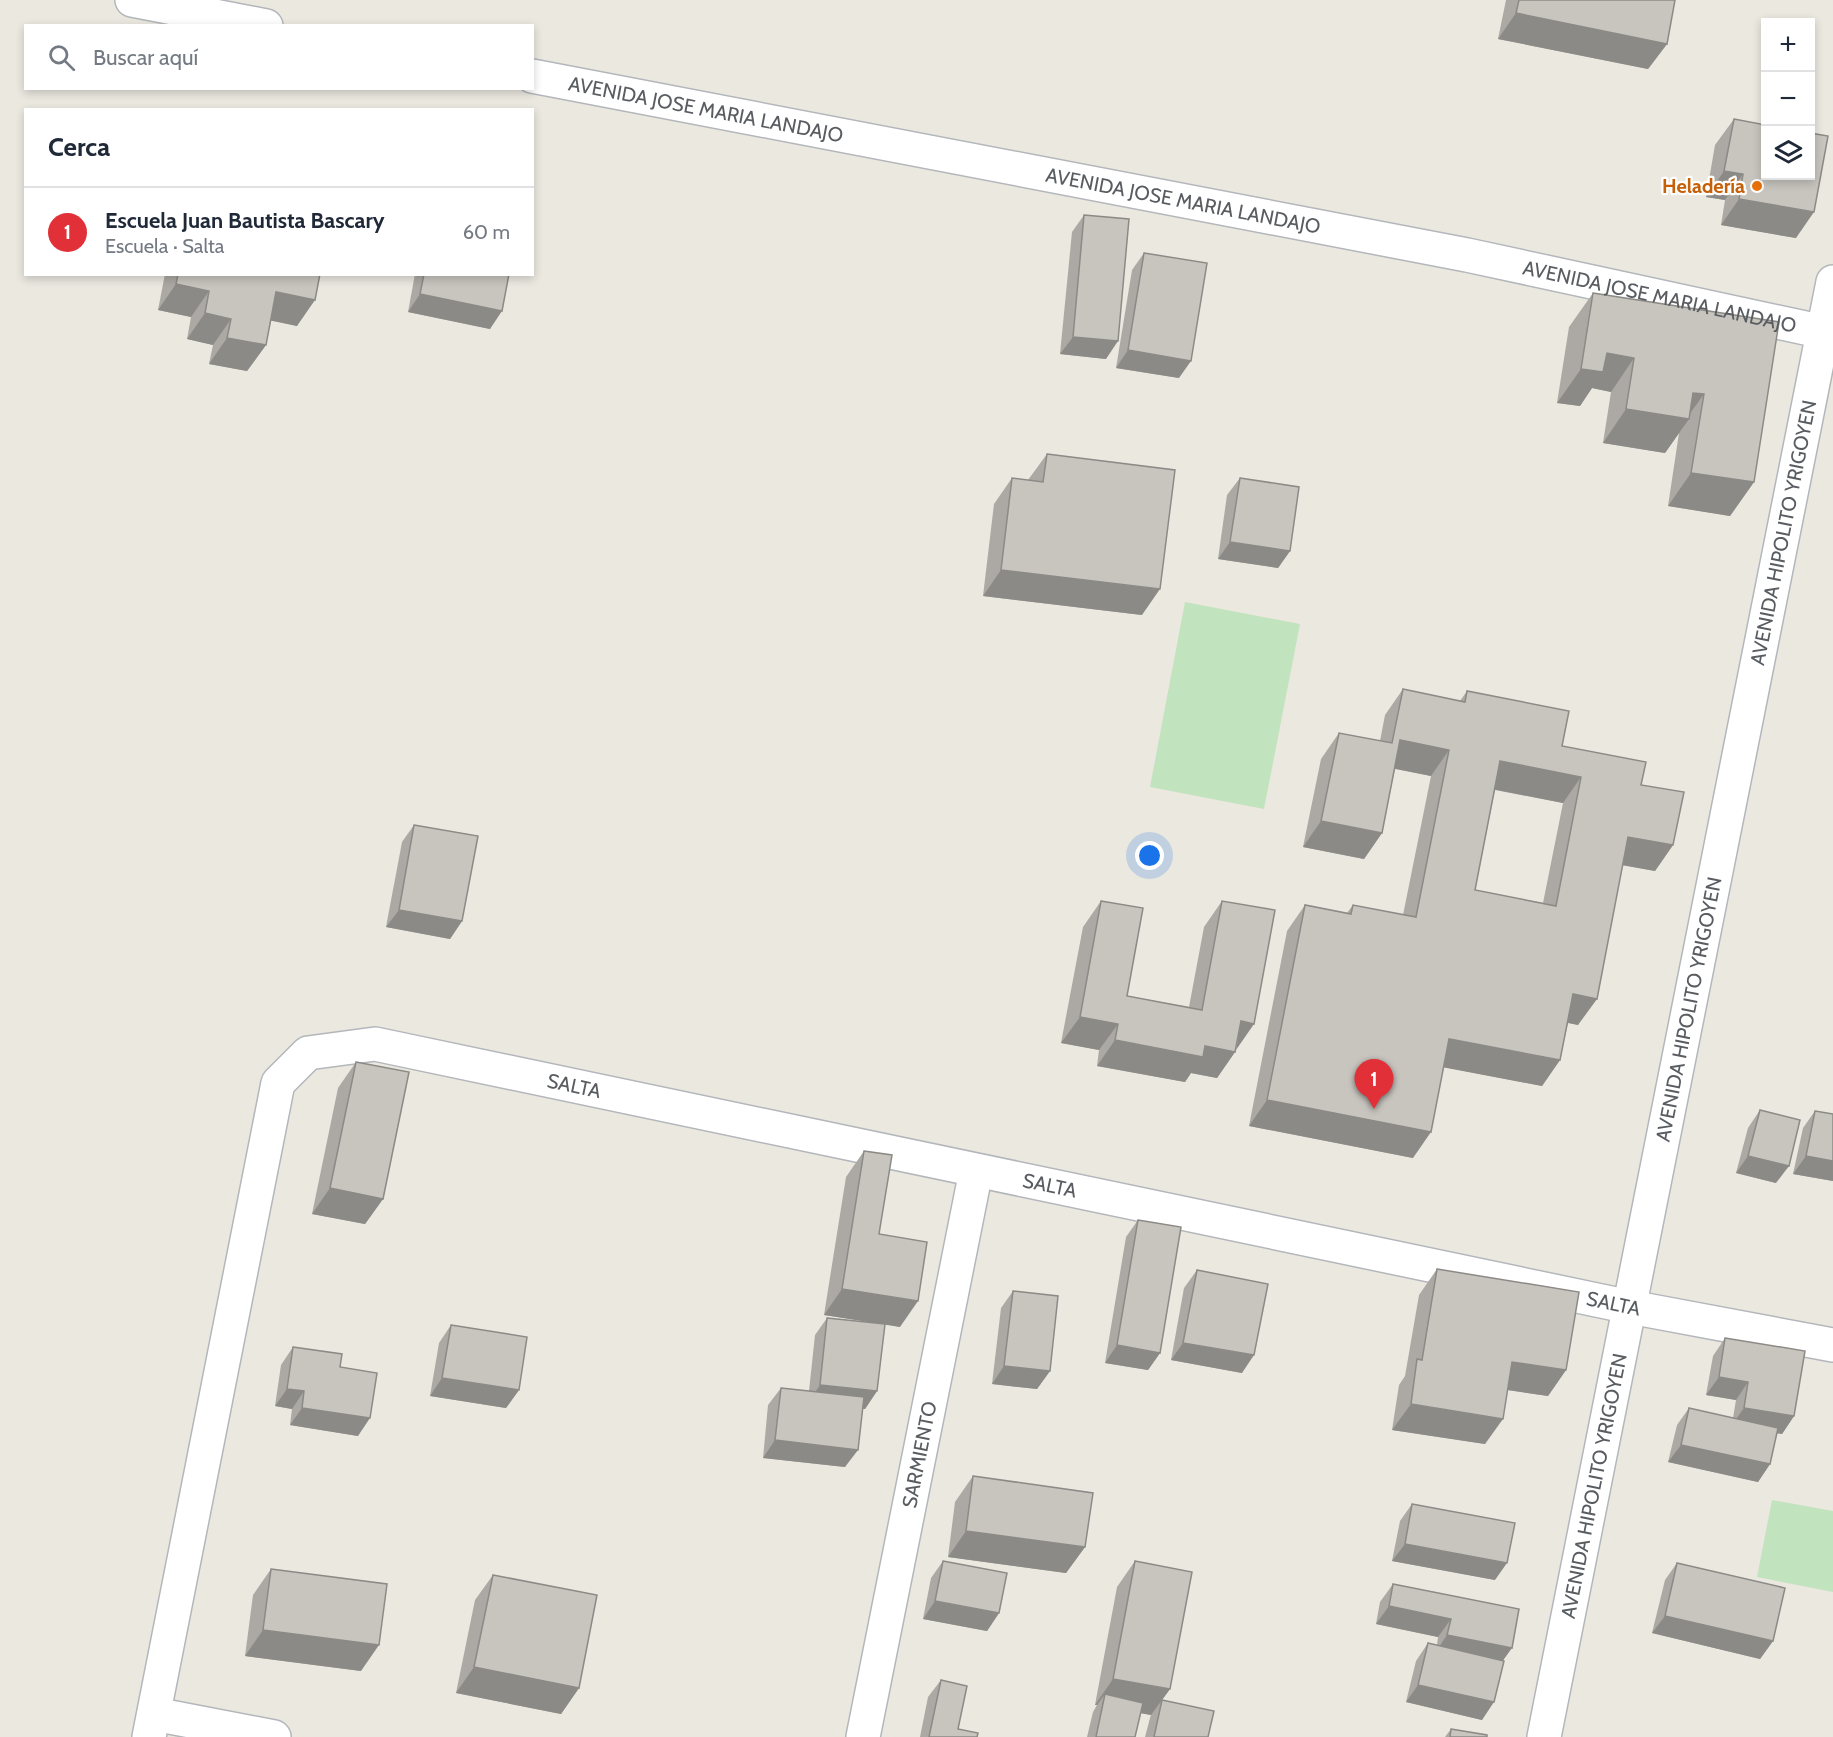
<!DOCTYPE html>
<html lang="es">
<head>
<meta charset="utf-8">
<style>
	body { margin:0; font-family:Cabin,sans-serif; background:#f6f6f7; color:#1f2937 }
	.controls { position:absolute; right:18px; top:18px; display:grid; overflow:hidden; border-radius:0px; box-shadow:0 3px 9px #0003 }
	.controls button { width:54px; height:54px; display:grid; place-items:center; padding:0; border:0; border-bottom:2px solid #e0e1e3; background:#fff; color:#1f2937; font:30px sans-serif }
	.you { position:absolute; left:1150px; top:856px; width:21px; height:21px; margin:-15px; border:4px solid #fff; border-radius:50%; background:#1a73e8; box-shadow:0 0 0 9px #1a73e833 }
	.badge { display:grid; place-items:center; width:39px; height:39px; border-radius:50%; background:#e13037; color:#fff; font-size:20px; font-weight:700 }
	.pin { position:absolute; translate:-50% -50px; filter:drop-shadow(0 2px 3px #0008) }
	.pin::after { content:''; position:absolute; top:32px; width:21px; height:18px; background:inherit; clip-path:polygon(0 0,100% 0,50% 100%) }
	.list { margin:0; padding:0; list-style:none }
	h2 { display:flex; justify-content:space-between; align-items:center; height:78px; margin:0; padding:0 24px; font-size:26px }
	h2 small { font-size:20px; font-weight:400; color:#747a83 }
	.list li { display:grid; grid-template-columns:39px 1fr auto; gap:18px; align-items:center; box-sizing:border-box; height:90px; padding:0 24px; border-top:2px solid #e0e1e3 }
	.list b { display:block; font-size:22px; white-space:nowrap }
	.list p { margin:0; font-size:20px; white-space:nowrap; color:#747a83 }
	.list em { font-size:20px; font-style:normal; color:#747a83 }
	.icon { flex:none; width:33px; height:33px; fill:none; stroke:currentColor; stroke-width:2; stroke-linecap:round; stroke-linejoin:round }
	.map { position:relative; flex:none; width:1833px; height:1737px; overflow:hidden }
	.search { position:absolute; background:#fff; box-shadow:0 3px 9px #0003; left:24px; top:24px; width:510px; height:66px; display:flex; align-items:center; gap:15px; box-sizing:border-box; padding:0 21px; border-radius:0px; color:#747a83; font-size:22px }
	.panel { position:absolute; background:#fff; box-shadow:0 3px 9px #0003; left:24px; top:108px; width:510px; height:168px; border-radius:0px }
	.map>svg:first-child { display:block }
	.green { fill:#c1e3bd }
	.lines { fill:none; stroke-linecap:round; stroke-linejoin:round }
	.minor-casing { stroke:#b3b7bb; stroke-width:36 }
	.minor { stroke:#fff; stroke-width:33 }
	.wall { fill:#aca9a4; fill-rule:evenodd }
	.shaded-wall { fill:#8c8a86 }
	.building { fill:#c8c5bf; stroke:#8c8a86; stroke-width:1.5; fill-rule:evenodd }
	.food-dot { fill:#e8710a; stroke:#fff; stroke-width:2 }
	.labels { text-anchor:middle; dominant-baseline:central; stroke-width:4.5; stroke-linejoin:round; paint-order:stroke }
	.street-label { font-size:20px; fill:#595d61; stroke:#fff }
	.food-label { font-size:20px; font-weight:bold; fill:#c56008; stroke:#fff; text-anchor:end }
</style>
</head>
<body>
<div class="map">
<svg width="1833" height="1737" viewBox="0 0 1833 1737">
	<rect width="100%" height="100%" fill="#ebe8e0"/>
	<g class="green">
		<polygon points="1185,602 1300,624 1264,809 1150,787"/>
		<polygon points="1772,1500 1833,1511 1833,1592 1757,1577"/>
	</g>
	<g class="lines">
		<g class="minor-casing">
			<g id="minor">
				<polyline points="132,0 266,26"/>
				<path id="s1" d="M532,76L1467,255L1833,334"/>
				<polyline points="154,1714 274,1737"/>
				<path id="s2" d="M149,1737L278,1083L308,1053L375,1044L1630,1307L1833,1345"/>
				<path id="s3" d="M863,1737L976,1171"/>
				<path id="s4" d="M1544,1737L1833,282"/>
			</g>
		</g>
		<use href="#minor" class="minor"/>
	</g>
	<g class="wall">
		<polygon points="1506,0 1675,0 1667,44 1648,69 1498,39"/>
		<polygon points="1734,119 1796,238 1721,225 1725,200 1706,197 1715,145"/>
		<polygon points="1084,215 1106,359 1060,354 1072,232"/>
		<polygon points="1144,253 1179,378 1116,368 1132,270"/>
		<polygon points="165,274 320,274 297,326 271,320 266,345 247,371 209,364 213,345 187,339 191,317 158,310"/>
		<polygon points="415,274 509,274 490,329 408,312"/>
		<polygon points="1593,293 1779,322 1754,482 1730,516 1668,506 1679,433 1665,453 1603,443 1611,392 1592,388 1580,406 1557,403 1569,327"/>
		<polygon points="1047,454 1142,615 983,596 994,504 1012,478 1028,480"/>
		<polygon points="1240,478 1290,551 1278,568 1218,559 1227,495"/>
		<path d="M1403,689L1460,701L1467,691L1562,746L1641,785L1673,845L1655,871L1623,865L1578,1025L1568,1023L1560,1060L1542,1086L1444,1067L1413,1158L1249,1126L1287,931L1305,905L1347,913L1353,905L1403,915L1431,776L1395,769L1382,833L1364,859L1303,847L1321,759L1339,733L1380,741L1385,715ZM1495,790L1563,803L1543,903L1475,890Z"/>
		<polygon points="414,825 462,921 450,939 386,927 402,842"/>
		<polygon points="1101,901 1127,996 1189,1007 1204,927 1222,901 1236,1049 1235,1052 1217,1078 1191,1073 1185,1082 1097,1066 1099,1050 1061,1043 1083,927"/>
		<polygon points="356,1062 383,1199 365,1224 312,1214 338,1088"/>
		<polygon points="1760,1110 1776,1183 1736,1173 1748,1128"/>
		<polygon points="1815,1111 1833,1114 1833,1181 1793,1174 1803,1128"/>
		<polygon points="864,1151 879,1234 900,1327 885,1324 877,1391 865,1409 862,1409 845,1467 763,1458 768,1405 781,1388 809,1391 815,1335 827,1318 884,1324 824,1315 846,1177"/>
		<polygon points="1138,1220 1160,1353 1148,1370 1105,1363 1126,1237"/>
		<polygon points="1437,1269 1566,1370 1548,1396 1508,1390 1485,1444 1392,1430 1399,1385 1405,1376 1419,1295"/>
		<polygon points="1197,1270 1242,1373 1171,1360 1184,1288"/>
		<polygon points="1013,1291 1050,1371 1037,1389 992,1384 1001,1308"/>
		<polygon points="451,1325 519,1390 506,1408 430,1396 439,1343"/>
		<polygon points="1725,1338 1794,1416 1782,1434 1777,1433 1770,1464 1758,1482 1668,1462 1677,1425 1689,1408 1733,1418 1736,1400 1706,1395 1713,1356"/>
		<polygon points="293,1347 340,1367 358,1436 290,1425 292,1409 275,1406 281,1365"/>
		<polygon points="973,1476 1085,1547 1066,1573 948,1557 955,1502"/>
		<polygon points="1412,1504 1495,1580 1392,1561 1400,1521"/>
		<polygon points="943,1561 999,1613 987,1631 923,1619 931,1578"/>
		<polygon points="1135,1561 1170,1689 1162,1700 1208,1737 1145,1737 1150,1718 1151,1715 1140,1713 1135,1737 1087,1737 1093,1712 1097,1705 1095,1705 1117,1587"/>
		<polygon points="1677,1563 1773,1641 1760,1659 1652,1633 1665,1580"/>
		<polygon points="271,1569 361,1671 245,1656 253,1595"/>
		<polygon points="493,1575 579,1688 561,1714 456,1693 475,1600"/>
		<polygon points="1393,1584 1519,1609 1503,1661 1482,1720 1406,1702 1416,1661 1428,1643 1437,1645 1438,1637 1376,1624 1380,1602"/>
		<polygon points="941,1680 958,1729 977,1737 920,1737 928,1697"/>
		<polygon points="1451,1729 1487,1737 1445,1737"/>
	</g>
	<g class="shaded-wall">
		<polygon points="1516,13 1667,44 1648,69 1498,39"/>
		<polygon points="1724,171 1743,174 1725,200 1706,197"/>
		<polygon points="1739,199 1814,212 1796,238 1721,225"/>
		<polygon points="176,284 209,291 191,317 158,310"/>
		<polygon points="276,292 315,300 297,326 258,318"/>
		<polygon points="420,294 502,311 490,329 408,312"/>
		<polygon points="205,313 231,319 213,345 187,339"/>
		<polygon points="1073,337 1118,341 1106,359 1060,354"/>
		<polygon points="227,338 266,345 247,371 209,364"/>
		<polygon points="1128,350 1191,361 1179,378 1116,368"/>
		<polygon points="1607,353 1634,358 1611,392 1592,388 1580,406 1557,403 1581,369"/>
		<polygon points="1693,393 1704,394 1686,419 1689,419 1665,453 1603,443 1626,409"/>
		<polygon points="1691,473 1754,482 1730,516 1668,506"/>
		<polygon points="1230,542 1290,551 1278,568 1218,559"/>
		<polygon points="1001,570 1160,589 1142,615 983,596"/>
		<polygon points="1400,740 1449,750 1431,776 1382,766"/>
		<polygon points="1500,761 1581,777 1563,803 1482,787"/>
		<polygon points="1321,821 1382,833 1364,859 1303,847"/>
		<polygon points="1628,837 1673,845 1655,871 1610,863"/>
		<polygon points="399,910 462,921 450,939 386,927"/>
		<polygon points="1573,994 1597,999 1578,1025 1555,1020"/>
		<polygon points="1080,1017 1118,1024 1099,1050 1061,1043"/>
		<polygon points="1241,1021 1254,1024 1236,1050"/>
		<polygon points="1449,1039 1560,1060 1542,1086 1431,1065"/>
		<polygon points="1115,1040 1205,1046 1235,1052 1217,1078 1191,1073 1185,1082 1097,1066"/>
		<polygon points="1267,1100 1431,1132 1413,1158 1249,1126"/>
		<polygon points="1748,1156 1789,1166 1776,1183 1736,1173"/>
		<polygon points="1806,1156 1833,1161 1833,1181 1793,1174"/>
		<polygon points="330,1188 383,1199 365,1224 312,1214"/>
		<polygon points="842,1289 918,1301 900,1327 824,1315"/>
		<polygon points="1183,1343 1254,1355 1242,1373 1171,1360"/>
		<polygon points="1117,1345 1160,1353 1148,1370 1105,1363"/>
		<polygon points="1512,1362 1566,1370 1548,1396 1494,1388"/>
		<polygon points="1004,1366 1050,1371 1037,1389 992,1384"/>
		<polygon points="1719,1377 1748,1382 1736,1400 1706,1395"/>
		<polygon points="442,1378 519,1390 506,1408 430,1396"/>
		<polygon points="820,1385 877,1391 865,1409 808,1403"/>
		<polygon points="287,1389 304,1391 292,1409 275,1406"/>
		<polygon points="1411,1404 1503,1419 1485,1444 1392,1430"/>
		<polygon points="302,1408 370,1418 358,1436 290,1425"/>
		<polygon points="1744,1408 1794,1416 1782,1434 1731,1426"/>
		<polygon points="775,1440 858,1450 845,1467 763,1458"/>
		<polygon points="1681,1445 1770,1464 1758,1482 1668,1462"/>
		<polygon points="966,1531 1085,1547 1066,1573 948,1557"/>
		<polygon points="1405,1544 1507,1563 1495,1580 1392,1561"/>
		<polygon points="935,1601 999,1613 987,1631 923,1619"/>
		<polygon points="1389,1606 1451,1619 1438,1637 1376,1624"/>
		<polygon points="1665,1616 1773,1641 1760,1659 1652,1633"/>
		<polygon points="263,1630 379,1645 361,1671 245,1656"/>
		<polygon points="1447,1635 1512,1648 1499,1666 1435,1653"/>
		<polygon points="474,1667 579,1688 561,1714 456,1693"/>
		<polygon points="1113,1679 1170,1689 1151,1715 1102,1706 1105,1694 1097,1705 1095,1705"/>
		<polygon points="1418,1685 1494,1702 1482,1720 1406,1702"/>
	</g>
	<g class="building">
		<polygon points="1519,0 1675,0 1667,44 1516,13"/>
		<polygon points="1734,119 1766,125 1766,176 1810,176 1810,133 1828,136 1814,212 1739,199 1743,174 1724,171"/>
		<polygon points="1084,215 1129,219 1118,341 1073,337"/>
		<polygon points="1144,253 1207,263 1191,361 1128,350"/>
		<polygon points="178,274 320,274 315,300 276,292 266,345 227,338 231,319 205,313 209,291 176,284"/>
		<polygon points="424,274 509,274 502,311 420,294"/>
		<polygon points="1593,293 1779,322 1754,482 1691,473 1704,394 1693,393 1689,419 1626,409 1634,358 1607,353 1603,372 1581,369"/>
		<polygon points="1047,454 1175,470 1160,589 1001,570 1012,478 1043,482"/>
		<polygon points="1240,478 1299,487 1290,551 1230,542"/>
		<path d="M1403,689L1465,702L1467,691L1569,711L1562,746L1646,762L1641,785L1684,792L1673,845L1628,837L1597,999L1573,994L1560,1060L1449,1039L1431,1132L1267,1100L1305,905L1351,914L1353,905L1416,917L1449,750L1400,740L1382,833L1321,821L1339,733L1392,743ZM1500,761L1581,777L1556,906L1475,890Z"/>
		<polygon points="414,825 478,836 462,921 399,910"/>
		<polygon points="1101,901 1143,908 1127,996 1202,1010 1222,901 1275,910 1254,1024 1241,1021 1235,1052 1205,1046 1203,1057 1115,1040 1118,1024 1080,1017"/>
		<polygon points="356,1062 409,1072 383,1199 330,1188"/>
		<polygon points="1760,1110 1800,1120 1789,1166 1748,1156"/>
		<polygon points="1815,1111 1833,1114 1833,1161 1806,1156"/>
		<polygon points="864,1151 892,1155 879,1234 927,1242 918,1301 842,1289"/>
		<polygon points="1138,1220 1181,1227 1160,1353 1117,1345"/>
		<polygon points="1437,1269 1579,1292 1566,1370 1512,1362 1503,1419 1411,1404 1417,1359 1422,1360"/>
		<polygon points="1197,1270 1268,1284 1254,1355 1183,1343"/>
		<polygon points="1013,1291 1058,1296 1050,1371 1004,1366"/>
		<polygon points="827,1318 885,1324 877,1391 820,1385"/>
		<polygon points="451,1325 527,1337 519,1390 442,1378"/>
		<polygon points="1725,1338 1805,1351 1794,1416 1744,1408 1748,1382 1719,1377"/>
		<polygon points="293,1347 342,1354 340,1367 377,1373 370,1418 302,1408 304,1391 287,1389"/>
		<polygon points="781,1388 864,1397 858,1450 775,1440"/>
		<polygon points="1689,1408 1778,1428 1770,1464 1681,1445"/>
		<polygon points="973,1476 1093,1493 1085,1547 966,1531"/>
		<polygon points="1412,1504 1515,1523 1507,1563 1405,1544"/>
		<polygon points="943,1561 1007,1573 999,1613 935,1601"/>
		<polygon points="1135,1561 1192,1572 1170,1689 1113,1679"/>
		<polygon points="1677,1563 1785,1588 1773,1641 1665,1616"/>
		<polygon points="271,1569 387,1584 379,1645 263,1630"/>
		<polygon points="493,1575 597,1595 579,1688 474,1667"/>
		<polygon points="1393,1584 1519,1609 1512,1648 1447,1635 1451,1619 1389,1606"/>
		<polygon points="1428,1643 1504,1661 1494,1702 1418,1685"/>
		<polygon points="941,1680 967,1686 958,1729 978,1733 977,1737 929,1737"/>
		<polygon points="1105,1694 1143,1703 1135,1737 1096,1737"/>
		<polygon points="1162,1700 1214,1711 1208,1737 1154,1737"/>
		<polygon points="1451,1729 1487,1735 1487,1737 1450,1737"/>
	</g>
	<circle class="food-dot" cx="1757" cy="186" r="6"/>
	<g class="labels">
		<g class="street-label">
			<text stroke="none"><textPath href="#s1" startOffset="177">AVENIDA JOSE MARIA LANDAJO</textPath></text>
			<text stroke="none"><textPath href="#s1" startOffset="663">AVENIDA JOSE MARIA LANDAJO</textPath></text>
			<text stroke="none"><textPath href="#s1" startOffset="1149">AVENIDA JOSE MARIA LANDAJO</textPath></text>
			<text stroke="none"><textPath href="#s4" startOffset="1228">AVENIDA HIPOLITO YRIGOYEN</textPath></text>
			<text stroke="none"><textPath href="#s4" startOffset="742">AVENIDA HIPOLITO YRIGOYEN</textPath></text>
			<text stroke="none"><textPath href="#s2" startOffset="980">SALTA</textPath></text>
			<text stroke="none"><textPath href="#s2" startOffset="1466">SALTA</textPath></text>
			<text stroke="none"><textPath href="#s2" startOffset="2042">SALTA</textPath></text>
			<text stroke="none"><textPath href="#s3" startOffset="288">SARMIENTO</textPath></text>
			<text stroke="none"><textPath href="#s4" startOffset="256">AVENIDA HIPOLITO YRIGOYEN</textPath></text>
		</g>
		<g class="food-label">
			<text x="1745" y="186">Heladería</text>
		</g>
	</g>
</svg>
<div class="controls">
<button>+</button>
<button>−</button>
<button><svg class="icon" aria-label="layers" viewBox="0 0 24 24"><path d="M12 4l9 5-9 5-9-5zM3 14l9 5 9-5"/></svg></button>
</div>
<div class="you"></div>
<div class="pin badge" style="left:1374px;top:1109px">1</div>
<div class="search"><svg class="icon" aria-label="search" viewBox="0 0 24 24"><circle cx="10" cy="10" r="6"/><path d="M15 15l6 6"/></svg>Buscar aquí</div>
<section class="panel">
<h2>Cerca<small></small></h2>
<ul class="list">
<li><span class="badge">1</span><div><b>Escuela Juan Bautista Bascary</b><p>Escuela · Salta</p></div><em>60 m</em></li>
</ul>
</section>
</div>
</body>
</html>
